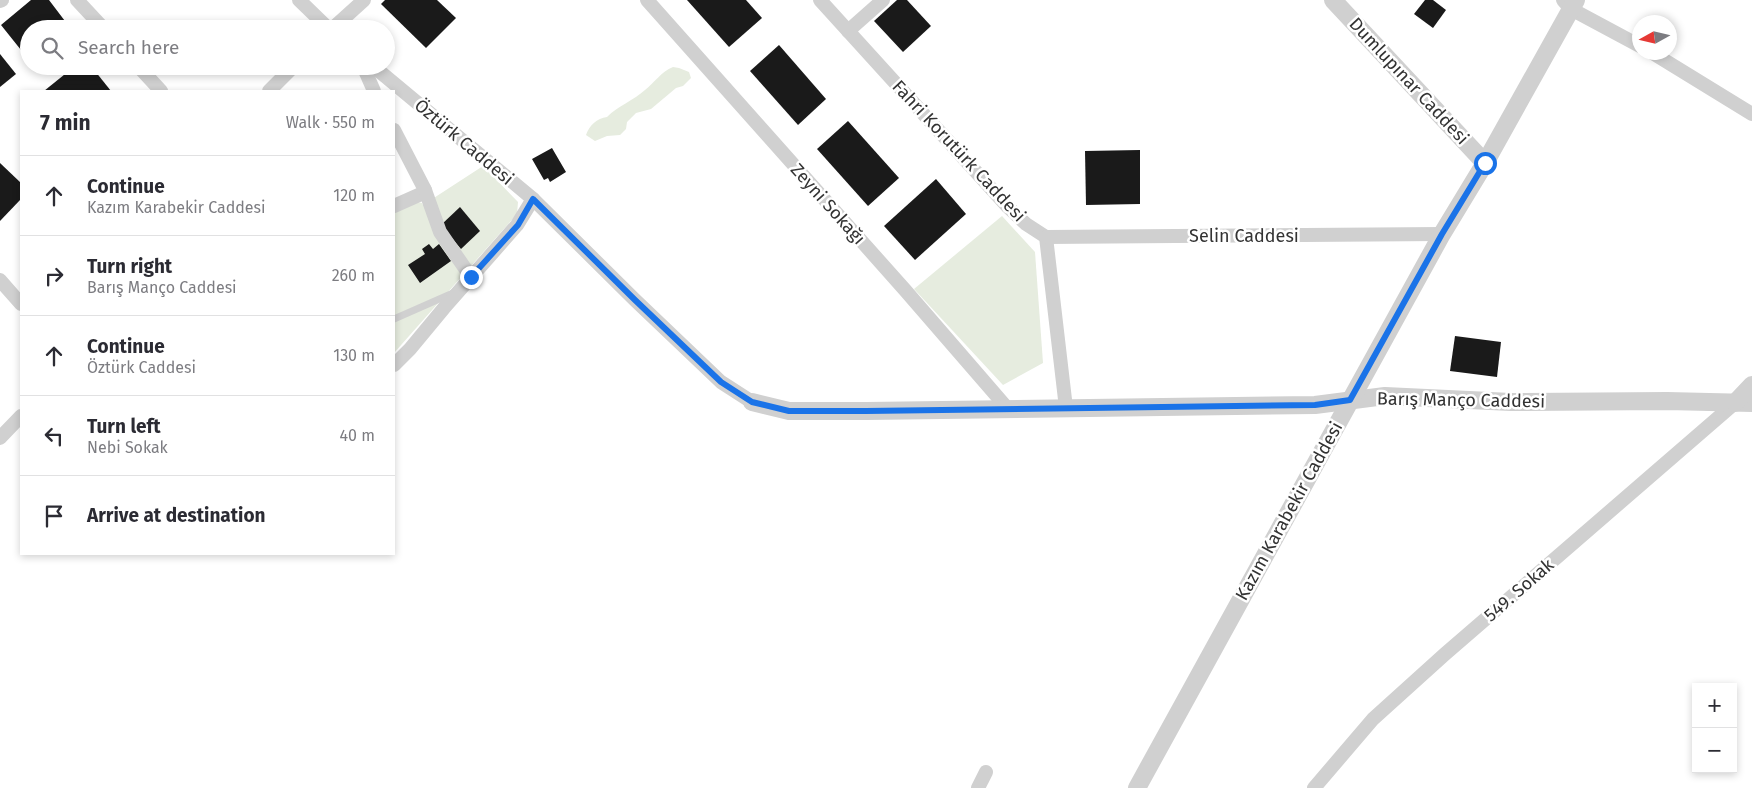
<!DOCTYPE html>
<html lang="en">
<head>
<meta charset="utf-8">
<style>
	body { margin:0; font-family:"Fira Sans",sans-serif; background:#f2f2f3; color:#2b2b33 }
	.controls { position:absolute; right:15px; bottom:15px; display:grid; overflow:hidden; border-radius:0px; box-shadow:0 2px 8px #0003 }
	.controls button { width:45px; height:45px; display:grid; place-items:center; padding:0; border:0; border-bottom:1px solid #e1e1e2; background:#fff; color:#2b2b33; font:25px sans-serif }
	.compass { position:absolute; left:1632px; top:15px; width:45px; height:45px; border-radius:50%; background:#fff; box-shadow:0 2px 8px #0003; rotate:262deg }
	.stop { position:absolute; width:15px; height:15px; margin:-11px; border:4px solid #1a73e8; border-radius:50%; background:#fff }
	.stop.end { background:#1a73e8; border-color:#fff; box-shadow:0 1px 5px #0008 }
	.list { margin:0; padding:0; list-style:none }
	h2 { display:flex; justify-content:space-between; align-items:center; height:65px; margin:0; padding:0 20px; font-size:21px }
	h2 small { font-size:16px; font-weight:400; color:#7c7c81 }
	.list li { display:grid; grid-template-columns:32px 1fr auto; gap:15px; align-items:center; box-sizing:border-box; height:80px; padding:0 20px; border-top:1px solid #e1e1e2 }
	.list b { display:block; font-size:19px; white-space:nowrap }
	.list p { margin:0; font-size:16px; white-space:nowrap; color:#7c7c81 }
	.list em { font-size:16px; font-style:normal; color:#7c7c81 }
	.icon { flex:none; width:28px; height:28px; fill:none; stroke:currentColor; stroke-width:2; stroke-linecap:round; stroke-linejoin:round }
	.map { position:relative; flex:none; width:1752px; height:788px; overflow:hidden }
	.search { position:absolute; background:#fff; box-shadow:0 2px 8px #0003; left:20px; top:20px; width:375px; height:55px; display:flex; align-items:center; gap:12px; box-sizing:border-box; padding:0 18px; border-radius:28px; color:#7c7c81; font-size:19px }
	.panel { position:absolute; background:#fff; box-shadow:0 2px 8px #0003; left:20px; top:90px; width:375px; height:465px; border-radius:0px }
	.map>svg:first-child { display:block }
	.green { fill:#e6ecdf }
	.building { fill:#1a1a1a }
	.lines { fill:none; stroke-linecap:round; stroke-linejoin:round }
	.service { stroke:#d0d0d0; stroke-width:7 }
	.minor { stroke:#d0d0d0; stroke-width:14 }
	.tertiary { stroke:#d0d0d0; stroke-width:18 }
	.route { stroke:#1a73e8; stroke-width:6 }
	.labels { text-anchor:middle; dominant-baseline:central; stroke-width:5; stroke-linejoin:round; paint-order:stroke }
	.street-label { font-size:18px; fill:#333; stroke:#fff }
</style>
</head>
<body>
<div class="map">
<svg width="1752" height="788" viewBox="0 0 1752 788">
	<rect width="100%" height="100%" fill="#fff"/>
	<g class="green">
		<path d="M673,67L679,68L689,72L691,78L683,86L676,88L651,109L636,113L627,122L626,129L620,135L607,136L595,141L586,135C589,126 597,118 607,117C618,106 634,100 645,90C655,82 661,72 673,67Z"/>
		<polygon points="483,166 518,202 517,214 394,353 394,212 413,201 422,203 423,205"/>
		<polygon points="1002,216 1035,252 1043,363 1003,385 914,289"/>
	</g>
	<g class="building">
		<polygon points="31,0 49,0 71,29 29,29 29,60 1,25"/>
		<polygon points="385,0 437,0 456,18 426,48 381,4"/>
		<polygon points="687,0 746,0 762,18 729,47"/>
		<polygon points="897,0 907,0 931,26 903,52 874,21"/>
		<polygon points="1425,0 1433,0 1446,10 1433,28 1414,14"/>
		<polygon points="779,45 826,99 798,125 750,71"/>
		<polygon points="0,54 16,74 0,87"/>
		<polygon points="75,66 91,66 111,91 44,91"/>
		<polygon points="848,121 899,178 868,206 817,149"/>
		<polygon points="552,148 566,172 550,182 548,178 544,180 532,159"/>
		<polygon points="1140,150 1140,204 1086,205 1085,151"/>
		<polygon points="0,163 21,183 21,199 0,221"/>
		<polygon points="936,179 966,214 915,260 884,226"/>
		<polygon points="460,207 480,231 461,249 441,225"/>
		<polygon points="429,244 433,249 439,244 451,261 420,283 408,265 425,254 422,249"/>
		<polygon points="1455,336 1501,342 1497,377 1450,371"/>
	</g>
	<g class="lines">
		<polyline class="service" points="394,319 453,293"/>
		<g class="minor">
			<polyline points="77,0 104,29"/>
			<polyline points="299,0 329,29"/>
			<polyline points="647,0 905,290 1008,409"/>
			<polyline points="820,0 1008,207 1026,224 1046,237 1066,408"/>
			<polyline points="1563,0 1571,9 1640,46"/>
			<polyline points="0,1 2,0"/>
			<polyline points="332,29 364,0"/>
			<polyline points="848,31 883,0"/>
			<polyline points="1651,52 1752,114"/>
			<polyline points="138,66 161,91"/>
			<polyline points="363,66 374,91"/>
			<polyline points="373,66 533,199 635,300 721,382 752,402"/>
			<polyline points="269,91 294,66"/>
			<polyline points="394,130 425,190 421,194 394,206"/>
			<polyline points="425,190 440,232 471,277"/>
			<polyline points="1046,237 1442,234"/>
			<polyline points="0,280 21,304"/>
			<polyline points="394,365 410,349 444,308 517,225 533,199"/>
			<polyline points="0,438 21,416"/>
			<polyline points="978,788 986,772"/>
			<polyline points="1314,788 1373,719 1445,654 1735,403"/>
		</g>
		<g class="tertiary">
			<polyline points="1333,0 1485,163"/>
			<polyline points="752,402 789,411 866,411 1315,405 1385,396 1511,402 1667,401 1752,403"/>
			<polyline points="1735,403 1752,385"/>
			<polyline points="1137,788 1442,234 1485,163 1576,0"/>
		</g>
	</g>
	<g class="lines">
		<polyline class="route" points="471,277 518,225 533,199 635,300 721,382 752,402 789,411 866,411 1315,405 1350,400 1442,234 1485,163"/>
	</g>
	<g class="labels">
		<g class="street-label">
			<text transform="translate(1409 81) rotate(47)">Dumlupınar Caddesi</text>
			<text transform="translate(464 142) rotate(40)">Öztürk Caddesi</text>
			<text transform="translate(959 151) rotate(47)">Fahri Korutürk Caddesi</text>
			<text transform="translate(828 204) rotate(48)">Zeyni Sokağı</text>
			<text x="1244" y="236">Selin Caddesi</text>
			<text transform="translate(1461 400) rotate(1)">Barış Manço Caddesi</text>
			<text transform="translate(1289 511) rotate(-61)">Kazım Karabekir Caddesi</text>
			<text transform="translate(1519 590) rotate(-41)">549. Sokak</text>
		</g>
	</g>
</svg>
<div class="controls">
<button>+</button>
<button>−</button>
</div>
<svg class="compass" viewBox="-18 -18 36 36"><path d="M0-13l5 13h-10z" fill="#e53935"/><path d="M0 13l5-13h-10z" fill="#7c7c81"/></svg>
<div class="stop" style="left:1485px;top:163px"></div>
<div class="stop end" style="left:471px;top:277px"></div>
<div class="search"><svg class="icon" aria-label="search" viewBox="0 0 24 24"><circle cx="10" cy="10" r="6"/><path d="M15 15l6 6"/></svg>Search here</div>
<section class="panel">
<h2>7 min<small>Walk · 550 m</small></h2>
<ul class="list">
<li><svg class="icon" aria-label="ahead" viewBox="0 0 24 24"><path d="M12 20V5M6 11l6-6 6 6"/></svg><div><b>Continue</b><p>Kazım Karabekir Caddesi</p></div><em>120 m</em></li>
<li><svg class="icon" aria-label="right" viewBox="0 0 24 24"><path d="M7 20v-9h11M14 6l5 5-5 5"/></svg><div><b>Turn right</b><p>Barış Manço Caddesi</p></div><em>260 m</em></li>
<li><svg class="icon" aria-label="ahead" viewBox="0 0 24 24"><path d="M12 20V5M6 11l6-6 6 6"/></svg><div><b>Continue</b><p>Öztürk Caddesi</p></div><em>130 m</em></li>
<li><svg class="icon" aria-label="left" viewBox="0 0 24 24"><path d="M17 20v-9H6M10 6l-5 5 5 5"/></svg><div><b>Turn left</b><p>Nebi Sokak</p></div><em>40 m</em></li>
<li><svg class="icon" aria-label="arrive" viewBox="0 0 24 24"><path d="M6 21V4h12l-3 4 3 4H6"/></svg><div><b>Arrive at destination</b></div></li>
</ul>
</section>
</div>
</body>
</html>
